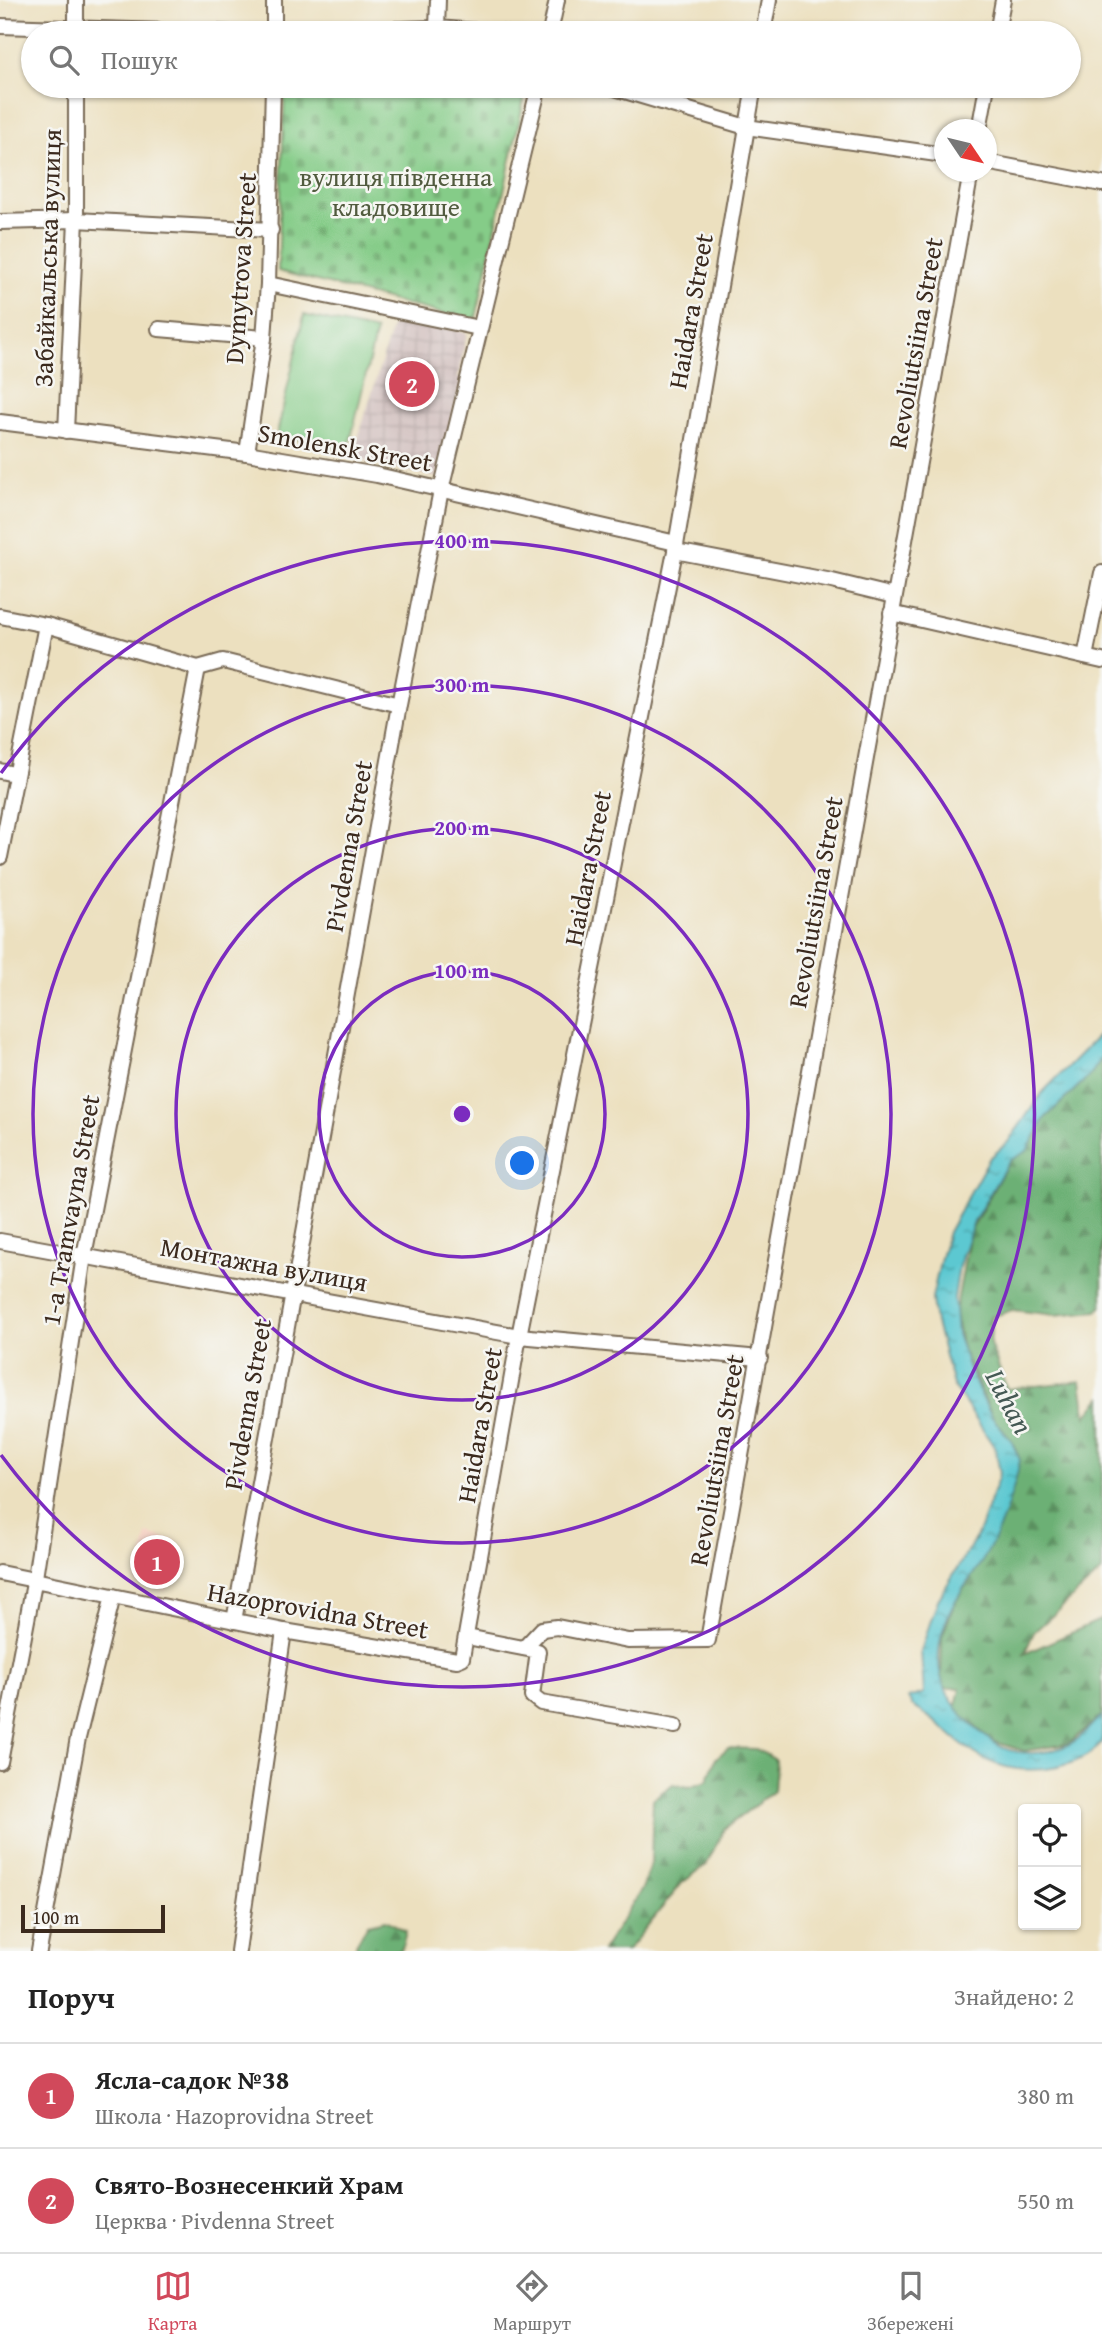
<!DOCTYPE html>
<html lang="uk">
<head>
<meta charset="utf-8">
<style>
	body { margin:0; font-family:"Gentium Book Plus",serif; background:#f6f6f6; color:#222 }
	.controls { position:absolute; right:21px; bottom:21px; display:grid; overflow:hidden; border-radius:7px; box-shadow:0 2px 5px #0004 }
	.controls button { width:63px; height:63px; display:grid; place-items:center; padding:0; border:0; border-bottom:2px solid #e0e0e0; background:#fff; color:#222; font:35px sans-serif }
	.compass { position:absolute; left:934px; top:119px; width:63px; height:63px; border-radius:50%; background:#fff; box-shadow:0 2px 5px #0004; rotate:125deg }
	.scale { position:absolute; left:21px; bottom:18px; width:144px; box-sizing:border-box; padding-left:7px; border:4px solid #3b2a1e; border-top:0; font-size:19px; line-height:24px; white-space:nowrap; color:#3b2a1e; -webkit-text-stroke:5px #f6f6f2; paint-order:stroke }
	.you { position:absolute; left:523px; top:1164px; width:24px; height:24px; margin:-18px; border:5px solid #fff; border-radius:50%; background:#1a73e8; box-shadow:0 0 0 10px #1a73e833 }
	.badge { display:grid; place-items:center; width:46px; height:46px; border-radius:50%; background:#d1495b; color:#fff; font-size:23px; font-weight:700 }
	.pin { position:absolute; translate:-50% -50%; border:4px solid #fff; box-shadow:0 2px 7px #0006 }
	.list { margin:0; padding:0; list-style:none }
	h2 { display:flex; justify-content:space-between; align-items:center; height:91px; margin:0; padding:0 28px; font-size:30px }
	h2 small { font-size:23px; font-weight:400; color:#767676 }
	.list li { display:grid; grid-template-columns:46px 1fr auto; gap:21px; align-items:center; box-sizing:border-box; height:105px; padding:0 28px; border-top:2px solid #e0e0e0 }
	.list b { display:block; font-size:26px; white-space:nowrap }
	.list p { margin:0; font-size:23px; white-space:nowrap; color:#767676 }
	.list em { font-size:23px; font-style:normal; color:#767676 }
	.icon { flex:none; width:38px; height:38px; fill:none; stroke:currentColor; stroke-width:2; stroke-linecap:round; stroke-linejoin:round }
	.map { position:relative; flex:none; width:1102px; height:1951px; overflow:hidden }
	.search { position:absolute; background:#fff; box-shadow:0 2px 5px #0004; left:21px; right:21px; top:21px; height:77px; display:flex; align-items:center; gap:18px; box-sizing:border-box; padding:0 24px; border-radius:38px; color:#767676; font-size:26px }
	.sheet { height:301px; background:#fff }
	nav { display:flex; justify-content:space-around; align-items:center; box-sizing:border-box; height:98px; border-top:2px solid #e0e0e0; background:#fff; font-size:19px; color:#767676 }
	nav a { display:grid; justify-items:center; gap:4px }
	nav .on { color:#d1495b }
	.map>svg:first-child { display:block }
	.built { fill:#f6d2c4 }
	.industrial { fill:url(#industrial-grid) }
	.green { fill:#85cc88; stroke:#607b53; stroke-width:2 }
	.forest { fill:url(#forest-firs); stroke:#546d49; stroke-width:2 }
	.cemetery { fill:url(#cemetery-stones); stroke:#607b53; stroke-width:2 }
	.water { fill:url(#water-ripples); stroke:#4b7978; stroke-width:2 }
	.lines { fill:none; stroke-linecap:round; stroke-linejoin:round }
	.minor-casing { stroke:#796a56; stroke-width:18 }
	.minor { stroke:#fff; stroke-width:14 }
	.ring { fill:none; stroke:#7b2cbf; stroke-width:3.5 }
	.labels { text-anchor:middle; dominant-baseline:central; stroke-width:5; stroke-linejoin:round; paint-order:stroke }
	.park-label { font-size:26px; fill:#515b3e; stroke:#f6f6f2 }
	.street-label { font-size:26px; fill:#3b2a1e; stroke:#f6f6f2 }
	.water-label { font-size:28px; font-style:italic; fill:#455954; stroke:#f6f6f2 }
	.centre { fill:#7b2cbf; stroke:#f6f6f2; stroke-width:3.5 }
	.ring-label { font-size:21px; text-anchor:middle; font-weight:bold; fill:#7b2cbf; stroke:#f6f6f2; stroke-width:5; stroke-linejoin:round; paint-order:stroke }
</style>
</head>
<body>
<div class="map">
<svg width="1102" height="1951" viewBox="0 0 1102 1951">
	<defs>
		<pattern id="industrial-grid" width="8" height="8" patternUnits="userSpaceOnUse" patternTransform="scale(1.75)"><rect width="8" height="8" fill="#d1bfbe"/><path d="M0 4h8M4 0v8" fill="none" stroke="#b4a4a3"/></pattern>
		<pattern id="forest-firs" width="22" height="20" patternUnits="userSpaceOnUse" patternTransform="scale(1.75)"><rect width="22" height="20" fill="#6cb074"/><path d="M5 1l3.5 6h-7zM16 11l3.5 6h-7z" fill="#5a8f5f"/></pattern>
		<pattern id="cemetery-stones" width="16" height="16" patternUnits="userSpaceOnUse" patternTransform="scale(1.75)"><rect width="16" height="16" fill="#85cc88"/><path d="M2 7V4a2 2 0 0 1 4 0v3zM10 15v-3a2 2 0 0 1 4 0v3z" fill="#74af75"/></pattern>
		<pattern id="water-ripples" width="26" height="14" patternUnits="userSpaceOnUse" patternTransform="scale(1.75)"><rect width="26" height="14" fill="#5bc8d1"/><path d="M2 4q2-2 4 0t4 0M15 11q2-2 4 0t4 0" fill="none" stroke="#4ca3a9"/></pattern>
	</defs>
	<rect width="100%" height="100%" fill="#f6f6f2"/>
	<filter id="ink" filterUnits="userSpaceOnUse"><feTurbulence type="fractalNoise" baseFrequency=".0143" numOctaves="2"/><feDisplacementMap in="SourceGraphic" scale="14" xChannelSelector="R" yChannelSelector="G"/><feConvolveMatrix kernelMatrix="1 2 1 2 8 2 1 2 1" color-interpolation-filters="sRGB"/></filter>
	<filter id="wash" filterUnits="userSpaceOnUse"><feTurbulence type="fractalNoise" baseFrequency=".00686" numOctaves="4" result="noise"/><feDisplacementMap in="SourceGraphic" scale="28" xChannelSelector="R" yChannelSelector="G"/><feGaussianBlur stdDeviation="1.57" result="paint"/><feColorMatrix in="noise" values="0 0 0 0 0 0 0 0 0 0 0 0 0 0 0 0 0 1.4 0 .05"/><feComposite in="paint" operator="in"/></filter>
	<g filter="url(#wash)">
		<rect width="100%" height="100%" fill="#ece0bf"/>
		<polygon class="built" points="147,1534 177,1541 166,1590 136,1583"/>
		<polygon class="industrial" points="396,314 467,333 458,378 462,379 437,478 352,458"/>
		<polygon class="green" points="304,315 376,331 348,451 277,434"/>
		<g class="forest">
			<polygon points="1102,1058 1102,1306 1097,1311 1055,1315 1012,1310 992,1317 990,1344 1007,1389 1081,1381 1086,1416 1102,1397 1102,1571 1034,1632 1024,1654 1102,1619 1102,1715 1068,1744 1024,1751 992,1741 955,1710 960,1688 945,1688 941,1678 942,1637 955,1602 988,1551 1020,1460 1011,1440 994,1420 962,1349 955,1313 970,1232 1009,1161 1045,1118 1089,1076"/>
			<polygon points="728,1748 756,1749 776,1760 774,1791 724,1829 706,1865 682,1883 627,1951 602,1951 642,1889 651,1862 653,1799 673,1784 689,1787 707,1781 716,1758"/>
			<polygon points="386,1920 406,1931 401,1951 357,1951 356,1944 368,1924"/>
		</g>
		<polygon class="cemetery" points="285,86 527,86 475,322 278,271"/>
		<path class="water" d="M1102,1032V1058L1089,1076L1045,1118L1027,1151L1009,1161L974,1221L959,1266L954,1298L957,1334L970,1372L985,1403L994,1420L1011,1440L1020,1460C1015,1487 1002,1527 988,1551C979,1568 966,1583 956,1600C922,1661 940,1704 993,1742C1016,1759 1057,1755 1079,1738C1087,1731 1093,1722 1102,1716V1743C1075,1772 1022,1777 986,1760C959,1747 939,1720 912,1706L908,1698L924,1693L921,1651L930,1623L938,1600L978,1534L1000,1472L995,1448L953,1385L934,1316L932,1298L941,1258L948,1232L989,1159L1008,1142L1043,1092Z"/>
	</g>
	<g filter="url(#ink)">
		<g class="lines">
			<g class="minor-casing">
				<g id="minor">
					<polyline points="274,0 274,33"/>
					<polyline points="0,26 232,33"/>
					<polyline points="437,28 438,0"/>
					<polyline points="76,33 76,0"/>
					<polyline points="267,33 437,28 504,33"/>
					<polyline points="550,33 557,0"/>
					<polyline points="763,33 769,0"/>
					<polyline points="997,33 1003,0"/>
					<polyline points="608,86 746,127 944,155"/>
					<polyline points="979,130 987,86"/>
					<polyline points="986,162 1102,184"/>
					<polyline points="0,222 76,220 271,230"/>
					<polyline points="268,284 479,328"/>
					<polyline points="159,329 264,338"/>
					<polyline points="0,422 247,453 377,475 676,543"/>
					<polyline points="66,431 76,220 76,86"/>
					<polyline points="247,453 264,338 268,284 273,86"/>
					<polyline points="675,551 832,581 894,596"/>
					<polyline points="891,613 1102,661"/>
					<polyline points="0,616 46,625 198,668 223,661 399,705"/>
					<polyline points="1085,657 1102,573"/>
					<polyline points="0,771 14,774"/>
					<polyline points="0,857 46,625"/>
					<polyline points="0,1241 519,1336 760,1358"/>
					<polyline points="0,1573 284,1631 457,1660 462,1658 519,1336 675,551 754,86"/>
					<polyline points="234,1621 399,705 441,490 539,86"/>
					<polyline points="467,1637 538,1651 532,1696 541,1703 675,1726"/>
					<polyline points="524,1648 542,1629 557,1627 628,1641 708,1640 971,172"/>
					<polyline points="0,1762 35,1578 84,1256 198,668"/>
					<polyline points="39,1951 78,1738 113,1596"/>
					<polyline points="238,1951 284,1631"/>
				</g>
			</g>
			<use href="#minor" class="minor"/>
		</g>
	</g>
	<g class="ring">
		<circle cx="462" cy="1114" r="143"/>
		<circle cx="462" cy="1114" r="286"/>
		<circle cx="462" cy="1114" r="429"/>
		<path d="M1 773A573 573 0 1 1 1 1455"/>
	</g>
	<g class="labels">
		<g class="park-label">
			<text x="396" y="176">вулиця південна<tspan x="396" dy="30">кладовище</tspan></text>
		</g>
		<g class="street-label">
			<text transform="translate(47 258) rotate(-88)">Забайкальська вулиця</text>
			<text transform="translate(240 268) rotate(-86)">Dymytrova Street</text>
			<text transform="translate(690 311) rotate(-80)">Haidara Street</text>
			<text transform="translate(915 343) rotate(-80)">Revoliutsiina Street</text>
			<text transform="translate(345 447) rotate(10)">Smolensk Street</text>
			<text transform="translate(348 846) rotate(-80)">Pivdenna Street</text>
			<text transform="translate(587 868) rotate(-79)">Haidara Street</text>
			<text transform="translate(815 902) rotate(-80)">Revoliutsiina Street</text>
			<text transform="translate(70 1210) rotate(-80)">1-a Tramvayna Street</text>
			<text transform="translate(264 1264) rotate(10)">Монтажна вулиця</text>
			<text transform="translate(247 1404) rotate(-80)">Pivdenna Street</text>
			<text transform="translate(479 1425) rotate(-80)">Haidara Street</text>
			<text transform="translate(716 1460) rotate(-80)">Revoliutsiina Street</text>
			<text transform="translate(318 1610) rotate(10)">Hazoprovidna Street</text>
		</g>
		<g class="water-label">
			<text transform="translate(1010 1401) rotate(62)">Luhan</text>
		</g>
	</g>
	<circle cx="462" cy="1114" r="10" class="centre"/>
	<g class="ring-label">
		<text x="462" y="548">400 m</text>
		<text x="462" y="692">300 m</text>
		<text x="462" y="835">200 m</text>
		<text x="462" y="978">100 m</text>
	</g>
</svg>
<div class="controls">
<button><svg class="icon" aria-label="locate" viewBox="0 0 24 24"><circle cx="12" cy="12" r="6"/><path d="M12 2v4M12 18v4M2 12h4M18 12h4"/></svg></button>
<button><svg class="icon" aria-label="layers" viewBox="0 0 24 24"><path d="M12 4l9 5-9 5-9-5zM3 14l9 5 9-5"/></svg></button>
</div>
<svg class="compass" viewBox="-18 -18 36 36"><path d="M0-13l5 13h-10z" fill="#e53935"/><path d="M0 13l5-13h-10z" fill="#767676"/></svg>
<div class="scale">100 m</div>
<div class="you"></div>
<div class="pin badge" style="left:157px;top:1562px">1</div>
<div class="pin badge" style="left:412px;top:384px">2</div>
<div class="search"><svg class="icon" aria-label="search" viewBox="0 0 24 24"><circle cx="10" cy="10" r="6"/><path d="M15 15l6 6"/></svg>Пошук</div>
</div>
<section class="sheet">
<h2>Поруч<small>Знайдено: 2</small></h2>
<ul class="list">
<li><span class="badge">1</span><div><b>Ясла-садок №38</b><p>Школа · Hazoprovidna Street</p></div><em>380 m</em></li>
<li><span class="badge">2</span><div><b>Свято-Вознесенкий Храм</b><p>Церква · Pivdenna Street</p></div><em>550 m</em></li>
</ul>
</section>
<nav>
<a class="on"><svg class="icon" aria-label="map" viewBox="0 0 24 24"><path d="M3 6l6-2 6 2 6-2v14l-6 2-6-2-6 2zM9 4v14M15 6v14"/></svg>Карта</a>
<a><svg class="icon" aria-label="directions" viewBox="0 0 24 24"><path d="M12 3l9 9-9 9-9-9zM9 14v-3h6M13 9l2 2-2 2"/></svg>Маршрут</a>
<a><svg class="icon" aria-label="saved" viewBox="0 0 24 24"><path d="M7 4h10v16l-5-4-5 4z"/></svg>Збережені</a>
</nav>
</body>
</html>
